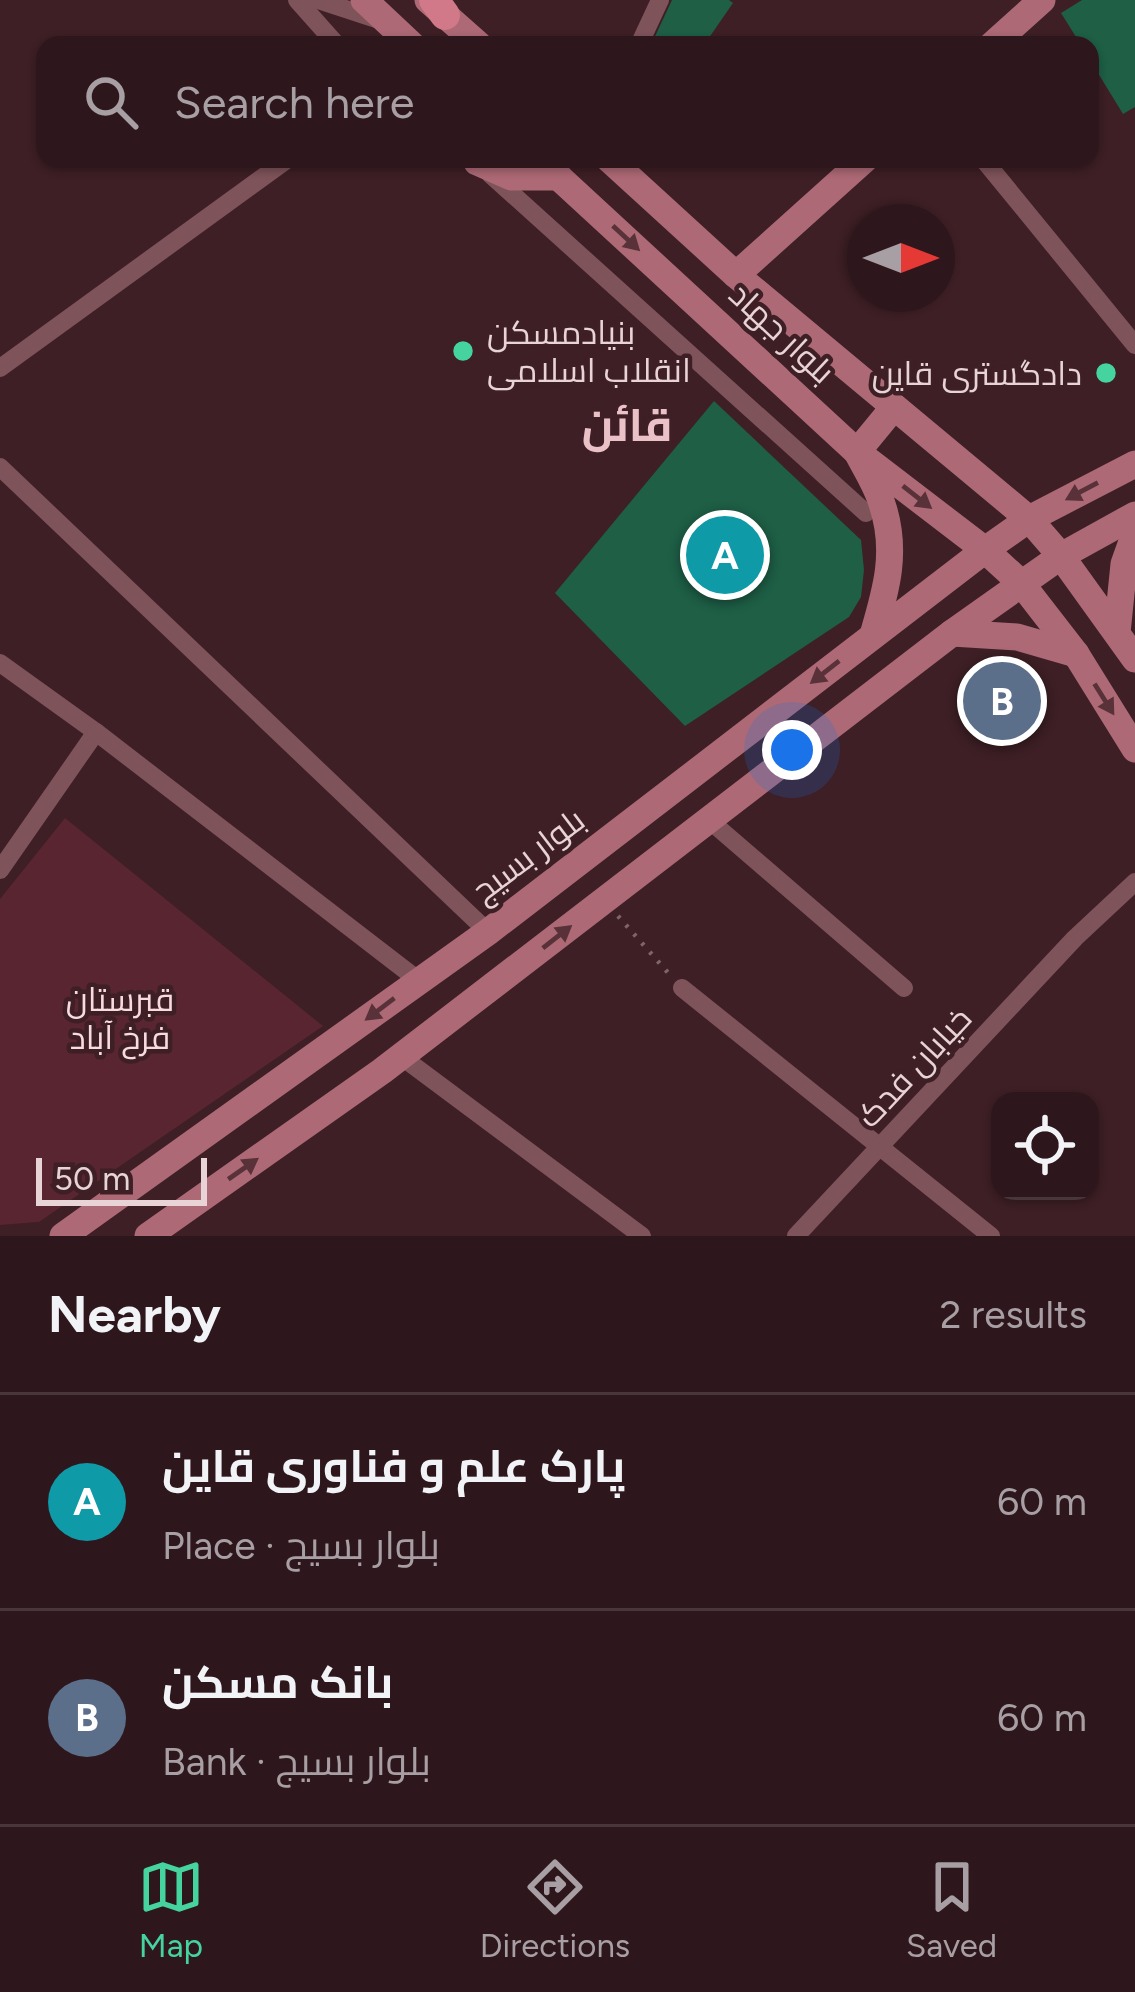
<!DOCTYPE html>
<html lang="en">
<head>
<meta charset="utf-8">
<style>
	body { margin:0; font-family:Figtree,Cairo,sans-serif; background:#362025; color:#f1f3f6 }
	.controls { position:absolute; right:36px; bottom:36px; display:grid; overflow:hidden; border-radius:24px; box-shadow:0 3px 9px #0004 }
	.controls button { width:108px; height:108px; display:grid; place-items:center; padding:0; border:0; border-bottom:3px solid #49363b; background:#2e171c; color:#f1f3f6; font:60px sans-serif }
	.compass { position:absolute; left:847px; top:204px; width:108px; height:108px; border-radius:50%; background:#2e171c; box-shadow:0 3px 9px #0004; rotate:90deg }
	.scale { position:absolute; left:36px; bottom:30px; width:171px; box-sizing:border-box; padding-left:12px; border:6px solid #e8d3d6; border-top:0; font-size:33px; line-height:42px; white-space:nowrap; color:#e8d3d6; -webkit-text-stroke:9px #3d1f25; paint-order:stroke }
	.you { position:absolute; left:792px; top:750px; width:42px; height:42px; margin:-30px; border:9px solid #fff; border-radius:50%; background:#1a73e8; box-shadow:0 0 0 18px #1a73e833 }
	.badge { display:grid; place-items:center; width:78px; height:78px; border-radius:50%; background:#45d49f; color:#fff; font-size:39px; font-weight:700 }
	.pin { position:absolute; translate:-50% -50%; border:6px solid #fff; box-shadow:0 3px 12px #0006 }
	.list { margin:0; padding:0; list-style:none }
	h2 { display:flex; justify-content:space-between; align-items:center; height:156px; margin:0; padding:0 48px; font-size:51px }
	h2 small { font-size:39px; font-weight:400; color:#a79fa3 }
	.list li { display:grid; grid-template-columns:78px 1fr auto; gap:36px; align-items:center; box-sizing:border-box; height:216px; padding:0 48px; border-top:3px solid #49363b }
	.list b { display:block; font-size:45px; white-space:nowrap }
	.list p { margin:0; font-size:39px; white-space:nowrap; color:#a79fa3 }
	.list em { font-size:39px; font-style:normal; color:#a79fa3 }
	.icon { flex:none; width:66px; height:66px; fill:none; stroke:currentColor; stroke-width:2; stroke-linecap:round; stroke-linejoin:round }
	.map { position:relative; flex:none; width:1135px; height:1236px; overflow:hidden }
	.search { position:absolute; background:#2e171c; box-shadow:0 3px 9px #0004; left:36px; right:36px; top:36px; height:132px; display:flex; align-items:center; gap:30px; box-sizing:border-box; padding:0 42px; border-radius:24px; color:#a79fa3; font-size:45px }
	.sheet { height:588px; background:#2e171c }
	nav { display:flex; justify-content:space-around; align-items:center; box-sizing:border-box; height:168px; border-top:3px solid #49363b; background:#2e171c; font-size:33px; color:#a79fa3 }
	nav a { display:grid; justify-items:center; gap:6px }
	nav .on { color:#45d49f }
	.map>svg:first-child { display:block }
	.green { fill:#592530 }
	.building { fill:#1e5f46 }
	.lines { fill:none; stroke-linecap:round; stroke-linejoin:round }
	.path { stroke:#7f6469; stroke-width:4.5; stroke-dasharray:3 9; stroke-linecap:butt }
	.street { stroke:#7e535a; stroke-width:18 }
	.secondary { stroke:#ad6975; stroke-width:27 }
	.primary { stroke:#d17989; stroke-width:30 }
	.oneway { fill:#593239 }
	.poi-dot { fill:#45d49f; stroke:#3d1f25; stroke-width:4.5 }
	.labels { text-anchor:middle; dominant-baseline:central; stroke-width:9; stroke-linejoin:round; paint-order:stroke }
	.poi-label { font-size:33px; fill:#e8d3d6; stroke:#3d1f25; text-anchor:start }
	.street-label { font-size:33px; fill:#e8d3d6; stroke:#3d1f25 }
	.park-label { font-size:33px; fill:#f8dbdf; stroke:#3d1f25 }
	.district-label { font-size:45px; font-weight:bold; fill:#eac1c7; stroke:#3d1f25 }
</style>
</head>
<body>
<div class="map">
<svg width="1135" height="1236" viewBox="0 0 1135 1236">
	<rect width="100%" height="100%" fill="#3d1f25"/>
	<polygon class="green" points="65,818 323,1026 39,1222 0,1225 0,899"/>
	<g class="building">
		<polygon points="672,0 729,0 733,3 704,45 651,45"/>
		<polygon points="1082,0 1135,0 1135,107 1123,114 1090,60 1090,45 1081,45 1061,13"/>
		<polygon points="714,401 861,540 864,570 861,597 849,617 685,726 555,593"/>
	</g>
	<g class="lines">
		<polyline class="path" points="618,916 670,975"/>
		<g class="street">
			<polyline points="297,0 337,45"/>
			<polyline points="318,0 379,20"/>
			<polyline points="639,45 660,0"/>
			<polyline points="983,159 1135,345"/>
			<polyline points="490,174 866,513"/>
			<polyline points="0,368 288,159"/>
			<polyline points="0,467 488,932"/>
			<polyline points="0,663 96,732 418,980"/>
			<polyline points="709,820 904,988"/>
			<polyline points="0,870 96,732"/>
			<polyline points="682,988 991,1236"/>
			<polyline points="402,1057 642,1236"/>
			<polyline points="796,1236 1075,938 1135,882"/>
		</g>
		<g class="secondary">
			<polyline points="364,0 412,45"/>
			<polyline points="428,0 479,45"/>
			<polyline points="992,45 1042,0"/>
			<polyline points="539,159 857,452 985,550 1021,583 1076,654 1135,749"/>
			<polyline points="609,159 736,275 1029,519 1061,556 1135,659"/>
			<polyline points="477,162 511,177 559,177"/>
			<polyline points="736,275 865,159"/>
			<polyline points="952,633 1017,637 1076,654"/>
			<polyline points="1117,633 1124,564 1135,533"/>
			<path d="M873,635C886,591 898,551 882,504C877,486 865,468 857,452L894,407"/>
			<polyline points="63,1236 488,932 985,550 1029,519 1135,464"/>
			<polyline points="148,1236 382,1071 952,633 1061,556 1135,515"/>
		</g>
		<polyline class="primary" points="434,0 445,15"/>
	</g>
	<defs><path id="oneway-solid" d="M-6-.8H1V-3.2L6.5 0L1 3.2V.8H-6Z" transform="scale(3)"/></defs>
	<g class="oneway">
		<use href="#oneway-solid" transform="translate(626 238) rotate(43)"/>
		<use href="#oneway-solid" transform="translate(1082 491) rotate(152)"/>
		<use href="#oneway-solid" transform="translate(917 497) rotate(38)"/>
		<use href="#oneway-solid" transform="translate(825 672) rotate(142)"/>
		<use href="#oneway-solid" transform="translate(1104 699) rotate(58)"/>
		<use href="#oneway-solid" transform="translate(557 937) rotate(-38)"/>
		<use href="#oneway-solid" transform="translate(380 1009) rotate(143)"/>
		<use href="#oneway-solid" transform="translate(243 1169) rotate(-35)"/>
	</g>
	<g class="poi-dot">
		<circle cx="463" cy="351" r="12"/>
		<circle cx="1106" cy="373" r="12"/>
	</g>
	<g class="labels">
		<g class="poi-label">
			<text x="487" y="332">بنیادمسکن<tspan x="487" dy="38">انقلاب اسلامی</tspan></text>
			<text x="1082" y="373" text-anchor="end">دادگستری قاین</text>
		</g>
		<g class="street-label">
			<text transform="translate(782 333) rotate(43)">بلوار جهاد</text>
			<text transform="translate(528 855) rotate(-37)">بلوار بسیج</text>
			<text transform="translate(914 1067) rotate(-47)">خیابان فدک</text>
		</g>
		<g class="park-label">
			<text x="120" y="999">قبرستان<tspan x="120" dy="38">فرخ آباد</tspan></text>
		</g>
		<g class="district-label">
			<text x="627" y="425">قائن</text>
		</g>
	</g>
</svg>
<div class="controls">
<button><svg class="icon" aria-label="locate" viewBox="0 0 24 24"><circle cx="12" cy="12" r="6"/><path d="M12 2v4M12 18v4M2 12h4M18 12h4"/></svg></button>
</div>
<svg class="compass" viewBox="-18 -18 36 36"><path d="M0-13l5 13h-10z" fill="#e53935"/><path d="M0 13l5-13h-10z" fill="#a79fa3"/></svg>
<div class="scale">50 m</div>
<div class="you"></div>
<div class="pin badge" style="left:725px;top:555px;background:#0f9aa8">A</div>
<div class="pin badge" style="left:1002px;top:701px;background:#5c6f8a">B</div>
<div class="search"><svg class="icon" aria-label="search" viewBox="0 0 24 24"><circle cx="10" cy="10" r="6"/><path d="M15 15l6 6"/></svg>Search here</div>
</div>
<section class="sheet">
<h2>Nearby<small>2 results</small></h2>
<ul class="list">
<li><span class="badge" style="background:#0f9aa8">A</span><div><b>پارک علم و فناوری قاین</b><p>Place · بلوار بسیج</p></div><em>60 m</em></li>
<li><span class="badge" style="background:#5c6f8a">B</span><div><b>بانک مسکن</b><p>Bank · بلوار بسیج</p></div><em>60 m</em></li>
</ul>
</section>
<nav>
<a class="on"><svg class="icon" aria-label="map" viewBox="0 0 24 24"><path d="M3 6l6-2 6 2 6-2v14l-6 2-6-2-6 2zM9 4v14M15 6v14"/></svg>Map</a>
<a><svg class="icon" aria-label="directions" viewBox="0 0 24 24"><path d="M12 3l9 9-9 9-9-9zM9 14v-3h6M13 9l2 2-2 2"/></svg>Directions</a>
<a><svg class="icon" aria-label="saved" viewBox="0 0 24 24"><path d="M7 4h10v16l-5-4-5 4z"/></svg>Saved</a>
</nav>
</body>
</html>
